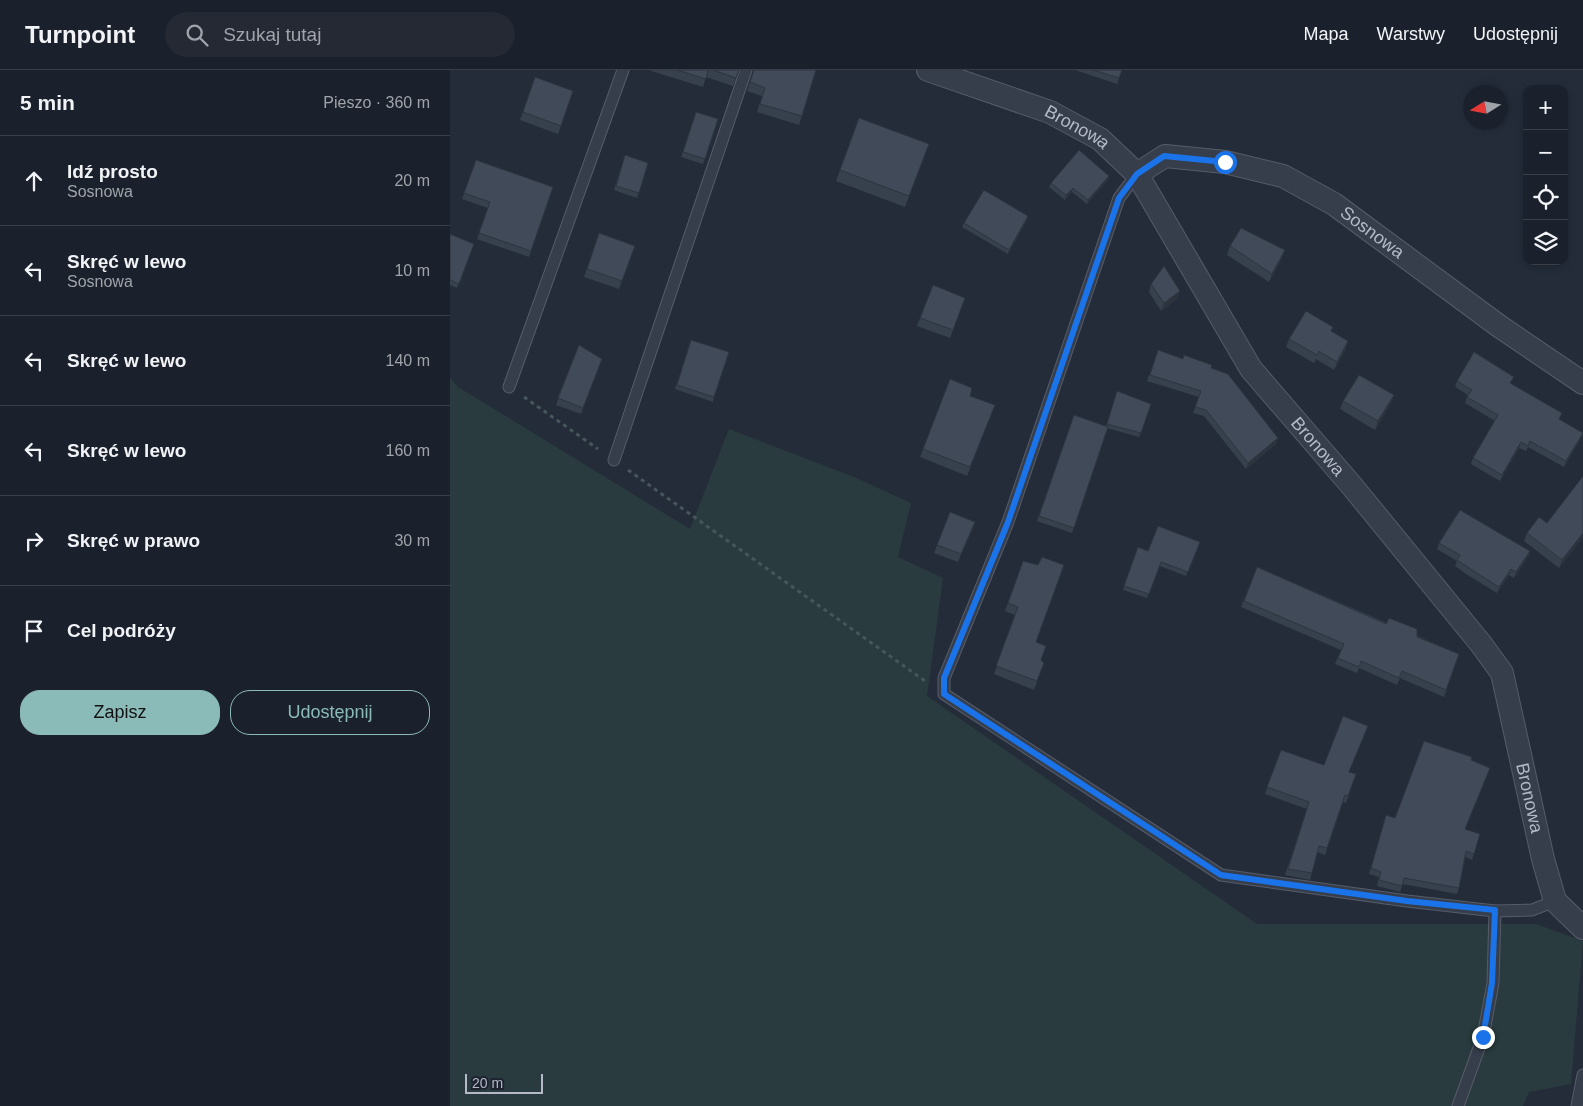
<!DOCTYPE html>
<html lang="pl">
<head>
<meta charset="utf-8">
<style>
	body { margin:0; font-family:Arial,sans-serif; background:#242934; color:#f1f3f6 }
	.controls { position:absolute; right:15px; top:15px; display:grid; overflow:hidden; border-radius:10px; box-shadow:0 2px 8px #0003 }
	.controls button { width:45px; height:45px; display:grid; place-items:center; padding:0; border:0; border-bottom:1px solid #393e48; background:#1b212c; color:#f1f3f6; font:25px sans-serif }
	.compass { position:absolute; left:1013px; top:15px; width:45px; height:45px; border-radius:50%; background:#1b212c; box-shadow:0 2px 8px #0003; rotate:259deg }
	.scale { position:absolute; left:15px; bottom:12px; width:78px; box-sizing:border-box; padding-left:5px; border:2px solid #b3b9c6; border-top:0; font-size:14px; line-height:18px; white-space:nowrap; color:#b3b9c6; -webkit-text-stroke:4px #1d2330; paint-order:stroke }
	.stop { position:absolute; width:15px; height:15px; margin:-11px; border:4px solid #1a73e8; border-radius:50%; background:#fff }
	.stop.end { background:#1a73e8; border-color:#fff; box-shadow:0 1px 5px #0008 }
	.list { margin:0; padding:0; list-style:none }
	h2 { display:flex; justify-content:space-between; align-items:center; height:65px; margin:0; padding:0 20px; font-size:21px }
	h2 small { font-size:16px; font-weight:400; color:#a0a3a9 }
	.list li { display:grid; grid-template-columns:32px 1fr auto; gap:15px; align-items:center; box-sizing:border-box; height:90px; padding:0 20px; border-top:1px solid #393e48 }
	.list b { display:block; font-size:19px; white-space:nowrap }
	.list p { margin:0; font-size:16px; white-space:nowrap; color:#a0a3a9 }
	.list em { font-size:16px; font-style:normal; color:#a0a3a9 }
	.actions { display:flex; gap:10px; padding:15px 20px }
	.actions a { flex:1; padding:11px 0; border:1px solid #8bbbb9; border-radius:20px; text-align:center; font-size:18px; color:#8bbbb9 }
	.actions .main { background:#8bbbb9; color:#111 }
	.icon { flex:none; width:28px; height:28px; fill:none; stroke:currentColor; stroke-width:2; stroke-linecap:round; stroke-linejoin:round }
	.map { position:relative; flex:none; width:1133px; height:1036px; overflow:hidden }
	header { display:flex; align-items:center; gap:30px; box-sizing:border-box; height:70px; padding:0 25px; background:#1b212c; border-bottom:1px solid #393e48 }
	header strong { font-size:24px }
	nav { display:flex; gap:28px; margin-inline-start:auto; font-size:18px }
	.search { width:350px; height:45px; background:#242934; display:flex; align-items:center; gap:12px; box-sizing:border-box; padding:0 18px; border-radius:28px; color:#a0a3a9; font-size:19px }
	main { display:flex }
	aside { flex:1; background:#1b212c }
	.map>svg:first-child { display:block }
	.green { fill:#293b3e }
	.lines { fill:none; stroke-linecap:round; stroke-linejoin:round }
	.service-casing { stroke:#565c69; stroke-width:13 }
	.minor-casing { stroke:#565c69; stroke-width:24 }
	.path { stroke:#46565b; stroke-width:3; stroke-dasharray:4 4; stroke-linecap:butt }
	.service { stroke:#373e4b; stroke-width:11 }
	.minor { stroke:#373e4b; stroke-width:22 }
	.wall { fill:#37404d }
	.shaded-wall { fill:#2d343e }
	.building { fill:#404a59; stroke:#2d343e }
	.route { stroke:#1a73e8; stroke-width:6 }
	.labels { text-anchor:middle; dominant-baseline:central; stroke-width:4.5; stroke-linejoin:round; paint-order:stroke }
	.street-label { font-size:18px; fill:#b3b9c6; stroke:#1d2330 }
</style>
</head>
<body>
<header>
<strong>Turnpoint</strong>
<div class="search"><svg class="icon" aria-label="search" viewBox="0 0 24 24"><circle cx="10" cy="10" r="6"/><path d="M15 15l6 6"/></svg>Szukaj tutaj</div>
<nav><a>Mapa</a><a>Warstwy</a><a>Udostępnij</a></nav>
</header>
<main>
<aside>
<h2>5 min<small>Pieszo · 360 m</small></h2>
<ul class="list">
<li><svg class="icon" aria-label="ahead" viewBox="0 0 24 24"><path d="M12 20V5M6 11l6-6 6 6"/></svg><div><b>Idź prosto</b><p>Sosnowa</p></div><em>20 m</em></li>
<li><svg class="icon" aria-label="left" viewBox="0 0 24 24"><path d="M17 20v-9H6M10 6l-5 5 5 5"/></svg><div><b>Skręć w lewo</b><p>Sosnowa</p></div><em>10 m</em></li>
<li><svg class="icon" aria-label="left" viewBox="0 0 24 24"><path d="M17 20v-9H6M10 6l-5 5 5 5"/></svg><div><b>Skręć w lewo</b></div><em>140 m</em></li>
<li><svg class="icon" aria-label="left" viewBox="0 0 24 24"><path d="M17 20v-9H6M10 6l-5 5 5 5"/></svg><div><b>Skręć w lewo</b></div><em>160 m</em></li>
<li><svg class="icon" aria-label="right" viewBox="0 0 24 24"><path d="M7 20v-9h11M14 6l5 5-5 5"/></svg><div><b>Skręć w prawo</b></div><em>30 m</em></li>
<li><svg class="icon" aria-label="arrive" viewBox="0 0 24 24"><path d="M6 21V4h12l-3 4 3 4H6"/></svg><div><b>Cel podróży</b></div></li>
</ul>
<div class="actions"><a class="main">Zapisz</a><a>Udostępnij</a></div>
</aside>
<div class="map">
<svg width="1133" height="1036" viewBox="0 0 1133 1036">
	<rect width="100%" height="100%" fill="#242c3a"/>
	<polygon class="green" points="0,308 8,317 240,459 279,359 404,407 461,433 448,487 493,508 477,626 807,854 1086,854 1133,871 1121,1014 1079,1022 1073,1036 0,1036"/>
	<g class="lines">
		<g class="service-casing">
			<g id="service">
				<polyline points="687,104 669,128 558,452 494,608 494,624 771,805 957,831 1045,841 1082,840 1105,831"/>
				<polyline points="59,317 173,0"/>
				<polyline points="164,390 296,0"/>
				<polyline points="1008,1036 1033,967 1043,913 1045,841"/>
				<polyline points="1127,1036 1133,1005"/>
			</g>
		</g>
		<g class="minor-casing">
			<g id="minor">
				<path id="s1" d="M478,0L600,42L650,69L687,104L801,299L902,416L1031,574L1052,603L1093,789L1105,831L1133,858"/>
				<path id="s2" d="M687,104L715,86L775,92L833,106L884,134L1049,256L1133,313"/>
			</g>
		</g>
		<g class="path">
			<polyline points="74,327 148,379"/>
			<polyline points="178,400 475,611"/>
		</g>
		<use href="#service" class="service"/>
		<use href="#minor" class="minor"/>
	</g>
	<g class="wall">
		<polygon points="201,0 289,0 283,16 256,7 253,17 201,1"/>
		<polygon points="302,0 366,0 349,55 307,42 312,26 297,21 303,2"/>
		<polygon points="625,0 672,0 667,14"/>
		<polygon points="85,7 123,21 108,64 70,50"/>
		<polygon points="246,42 268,49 253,94 231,87"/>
		<polygon points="409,48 479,74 455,137 386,111"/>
		<polygon points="175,85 198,93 187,128 164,120"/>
		<polygon points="26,90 103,117 79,187 27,169 38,138 12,129"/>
		<polygon points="658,110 637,134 622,122 615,130 599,117 601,113"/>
		<polygon points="577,150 558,184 512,157 514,153"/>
		<polygon points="149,163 185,176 169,219 134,207"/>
		<polygon points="0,165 24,174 7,218 0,215"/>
		<polygon points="780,176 832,188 819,212 777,185"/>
		<polygon points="701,214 727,229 711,241 699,222"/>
		<polygon points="483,215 515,228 500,268 467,256"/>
		<polygon points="883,257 881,261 896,279 884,300 866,289 864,293 836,277 839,269"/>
		<polygon points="241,270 264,327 263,332 225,319"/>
		<polygon points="129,275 152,289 131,344 106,335"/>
		<polygon points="708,280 761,298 826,374 796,399 754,346 743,343 749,327 697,311"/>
		<polygon points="500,309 520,326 545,335 517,406 470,387"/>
		<polygon points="1007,311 1062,313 1061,314 1110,350 1131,369 1114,397 1078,377 1076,381 1069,378 1050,411 1021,394 1023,388 1045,351 1015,333 1018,325 1005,317"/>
		<polygon points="667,321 701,334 689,367 657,358 622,463 587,451 624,345 656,356"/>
		<polygon points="944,325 941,333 925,360 890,339 893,331"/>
		<polygon points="500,442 525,452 508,492 484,483"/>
		<polygon points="1097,453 1133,467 1109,498 1074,471 1077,463"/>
		<polygon points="750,472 736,506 710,496 697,528 673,520 688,477 698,481"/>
		<polygon points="989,473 1080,481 1078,487 1064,508 1059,505 1047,523 1016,504 1005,496 1007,491 987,479"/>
		<polygon points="573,491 586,572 591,590 594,593 584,620 544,604 565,545 555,541"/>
		<polygon points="807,497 1009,584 994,627 950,608 947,615 909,598 907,603 885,594 891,580 791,537"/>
		<polygon points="831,680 874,695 906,704 896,733 893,732 875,785 867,782 860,810 835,805 857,739 815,724"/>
		<polygon points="936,745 945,748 1030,764 1022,790 1015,787 1009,818 1007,824 953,814 950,822 927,816 929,807 919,804"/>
	</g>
	<g class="shaded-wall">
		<polygon points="659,106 658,110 637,134 638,130"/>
		<polygon points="623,118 622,122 615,130 616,125"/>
		<polygon points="578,146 577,150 558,184 559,180"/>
		<polygon points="835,180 832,188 819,212 822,204"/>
		<polygon points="730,221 727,229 711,241 714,233"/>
		<polygon points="898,271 896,279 884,300 887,292"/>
		<polygon points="944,325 941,333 925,360 928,351"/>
		<polygon points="1133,363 1131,369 1114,397 1116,391"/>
		<polygon points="828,368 826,374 796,399 798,393"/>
		<polygon points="1071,372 1069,378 1050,411 1052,405"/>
		<polygon points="525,452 523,460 508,492 511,484"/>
		<polygon points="1133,463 1133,467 1109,498 1112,490"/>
		<polygon points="1080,481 1078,487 1064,508 1066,502"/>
		<polygon points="1061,499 1059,505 1047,523 1049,517"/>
	</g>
	<g class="building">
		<polygon points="227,0 258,0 256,9"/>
		<polygon points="263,0 289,0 286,8"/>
		<polygon points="304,0 366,0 352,46 310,34 315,18 300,12"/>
		<polygon points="643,0 672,0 669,8"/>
		<polygon points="85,7 123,21 111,56 73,42"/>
		<polygon points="246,42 268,49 255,89 233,82"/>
		<polygon points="409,48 479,74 459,126 390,100"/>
		<polygon points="629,80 659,106 638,130 623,118 616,125 601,113"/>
		<polygon points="175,85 198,93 189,123 166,116"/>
		<polygon points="26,90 103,117 81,181 29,163 40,132 14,123"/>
		<polygon points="534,120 578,146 559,180 514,153"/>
		<polygon points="791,158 835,180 822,204 780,176"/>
		<polygon points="149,163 185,176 172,211 137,199"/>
		<polygon points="0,164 24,174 9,214 0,210"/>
		<polygon points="714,196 730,221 714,233 701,214"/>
		<polygon points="483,215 515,228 503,260 470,248"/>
		<polygon points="856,241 883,257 881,261 898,271 887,292 869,281 867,285 839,269"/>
		<polygon points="241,270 279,282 264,327 227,315"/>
		<polygon points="129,275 152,289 133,338 108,328"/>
		<polygon points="708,280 733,289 734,285 762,295 761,298 778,304 828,368 798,393 756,340 745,337 751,321 700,305"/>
		<polygon points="1024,282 1064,307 1060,313 1112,343 1109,349 1133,363 1116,391 1080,371 1078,376 1071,372 1052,405 1023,388 1048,345 1017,327 1022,320 1007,311"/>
		<polygon points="909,305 944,325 928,351 893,331"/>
		<polygon points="500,309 522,318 520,326 545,335 520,397 473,379"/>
		<polygon points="667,321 701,334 691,363 657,354"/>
		<polygon points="624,345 658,357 624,458 589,446"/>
		<polygon points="1133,406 1133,463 1112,490 1077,463 1089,447 1097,453"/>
		<polygon points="1010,440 1080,481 1066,502 1061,499 1049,517 1019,498 1007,490 1010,485 989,473"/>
		<polygon points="500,442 525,452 511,484 487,475"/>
		<polygon points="708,456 750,472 738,502 711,492 699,524 674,516 688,477 698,481"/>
		<polygon points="592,487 614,495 586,572 596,576 591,590 594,593 587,611 546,596 568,537 558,533 573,491 588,495"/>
		<polygon points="807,497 936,554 939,548 967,559 967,567 1009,584 996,620 952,601 949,608 911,591 909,597 888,588 894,574 794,531"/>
		<polygon points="893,646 918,656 899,702 906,704 898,726 895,725 877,778 869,776 862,803 838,799 859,732 817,717 831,680 874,695"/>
		<polygon points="974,671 1022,687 1021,690 1040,698 1015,759 1030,764 1024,784 1016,781 1009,818 954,808 952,816 929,810 931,802 921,798 936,745 945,748"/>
	</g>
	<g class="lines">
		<polyline class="route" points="775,92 714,86 687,104 669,128 558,452 494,608 494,624 771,805 957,831 1045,840 1042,913 1033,967"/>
	</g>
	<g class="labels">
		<g class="street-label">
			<text stroke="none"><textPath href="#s1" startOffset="160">Bronowa</textPath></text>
			<text stroke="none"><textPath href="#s2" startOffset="259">Sosnowa</textPath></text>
			<text stroke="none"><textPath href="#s1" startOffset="565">Bronowa</textPath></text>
			<text stroke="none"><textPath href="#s1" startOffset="985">Bronowa</textPath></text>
		</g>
	</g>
</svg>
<div class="controls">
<button>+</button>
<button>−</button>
<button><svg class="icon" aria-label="locate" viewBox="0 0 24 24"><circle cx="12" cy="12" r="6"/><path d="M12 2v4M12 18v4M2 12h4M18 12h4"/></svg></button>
<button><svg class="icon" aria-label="layers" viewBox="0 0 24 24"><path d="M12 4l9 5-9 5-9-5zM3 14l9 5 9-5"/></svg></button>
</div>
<svg class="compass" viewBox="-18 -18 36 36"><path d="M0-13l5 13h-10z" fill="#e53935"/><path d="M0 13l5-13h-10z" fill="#a0a3a9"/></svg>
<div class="scale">20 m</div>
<div class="stop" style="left:775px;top:92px"></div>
<div class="stop end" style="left:1033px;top:967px"></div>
</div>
</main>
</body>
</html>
